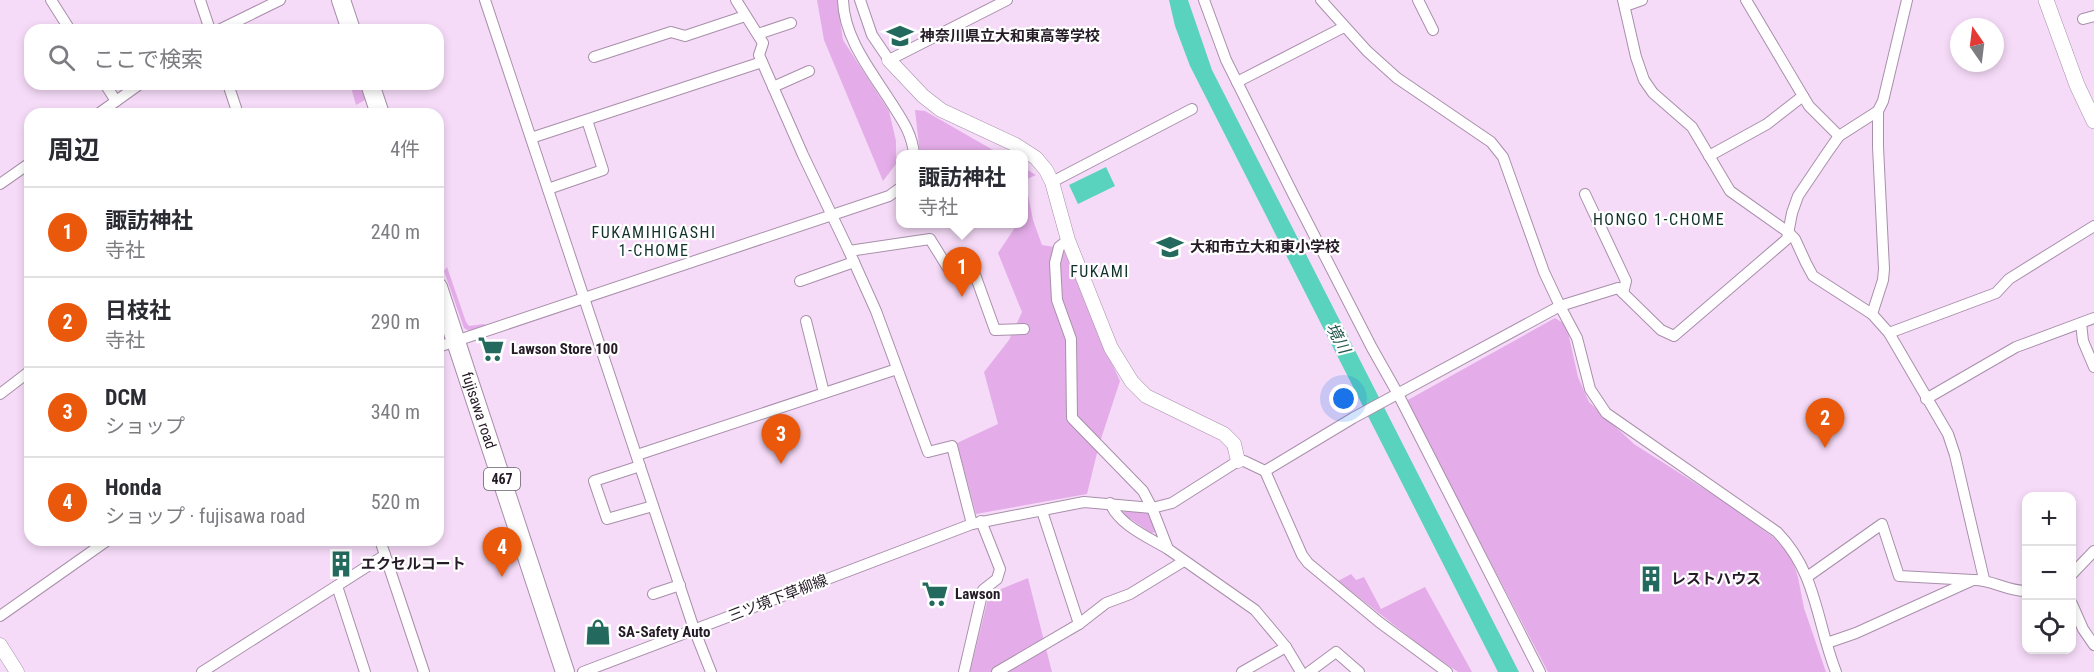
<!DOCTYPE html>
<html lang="ja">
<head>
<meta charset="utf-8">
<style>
	body { margin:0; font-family:"Roboto Condensed","Noto Sans JP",sans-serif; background:#f7f7f7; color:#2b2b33 }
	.controls { position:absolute; right:18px; bottom:18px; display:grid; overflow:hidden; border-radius:12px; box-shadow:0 3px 9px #0003 }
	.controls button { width:54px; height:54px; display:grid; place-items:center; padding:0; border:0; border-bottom:2px solid #e1e1e2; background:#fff; color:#2b2b33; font:30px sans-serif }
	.compass { position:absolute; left:1950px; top:18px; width:54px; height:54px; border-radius:50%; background:#fff; box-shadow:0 3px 9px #0003; rotate:346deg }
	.you { position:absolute; left:1344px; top:399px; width:21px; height:21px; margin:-15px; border:4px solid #fff; border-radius:50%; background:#1a73e8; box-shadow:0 0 0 9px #1a73e833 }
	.badge { display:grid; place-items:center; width:39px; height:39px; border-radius:50%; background:#ea580c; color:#fff; font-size:20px; font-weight:700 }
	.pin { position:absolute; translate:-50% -50px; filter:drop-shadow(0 2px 3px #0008) }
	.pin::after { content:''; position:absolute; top:32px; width:21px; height:18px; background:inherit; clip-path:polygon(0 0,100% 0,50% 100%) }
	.popup { position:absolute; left:896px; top:150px; width:132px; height:78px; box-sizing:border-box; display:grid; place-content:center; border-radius:12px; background:#fff; filter:drop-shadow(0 2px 4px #0005); font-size:20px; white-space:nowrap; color:#7c7c81 }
	.popup b { font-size:22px; color:#2b2b33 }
	.popup::after { content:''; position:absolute; left:50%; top:100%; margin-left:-12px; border:12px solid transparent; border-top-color:#fff }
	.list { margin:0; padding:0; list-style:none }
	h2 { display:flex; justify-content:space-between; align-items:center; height:78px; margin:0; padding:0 24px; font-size:26px }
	h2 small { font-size:20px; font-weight:400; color:#7c7c81 }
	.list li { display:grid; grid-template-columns:39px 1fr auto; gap:18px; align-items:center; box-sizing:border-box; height:90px; padding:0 24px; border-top:2px solid #e1e1e2 }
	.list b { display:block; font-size:22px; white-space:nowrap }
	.list p { margin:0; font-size:20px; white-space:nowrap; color:#7c7c81 }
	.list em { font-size:20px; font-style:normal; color:#7c7c81 }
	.icon { flex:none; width:33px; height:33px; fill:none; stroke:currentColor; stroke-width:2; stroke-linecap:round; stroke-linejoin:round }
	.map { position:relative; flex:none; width:2094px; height:672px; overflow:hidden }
	.search { position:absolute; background:#fff; box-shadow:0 3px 9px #0003; left:24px; top:24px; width:420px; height:66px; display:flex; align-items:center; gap:15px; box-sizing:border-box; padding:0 21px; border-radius:18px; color:#7c7c81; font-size:22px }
	.panel { position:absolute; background:#fff; box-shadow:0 3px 9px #0003; left:24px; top:108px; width:420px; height:438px; border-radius:18px }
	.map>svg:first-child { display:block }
	.green { fill:#e4ade9 }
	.water { fill:#59d3bd }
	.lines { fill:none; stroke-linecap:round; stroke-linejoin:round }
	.minor-casing { stroke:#a88faa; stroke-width:12 }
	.tertiary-casing { stroke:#a88faa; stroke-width:15 }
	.secondary-casing { stroke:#a88faa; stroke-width:16 }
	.trunk-casing { stroke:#a88faa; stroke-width:20 }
	.minor { stroke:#fff; stroke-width:10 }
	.tertiary { stroke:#fff; stroke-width:14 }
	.secondary { stroke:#fff; stroke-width:15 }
	.trunk { stroke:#fff; stroke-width:18 }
	.labels { text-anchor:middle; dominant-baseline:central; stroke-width:4.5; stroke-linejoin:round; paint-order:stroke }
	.shield { fill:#fff; stroke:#665f67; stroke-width:1.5 }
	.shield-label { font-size:14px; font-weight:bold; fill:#251b26 }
	.poi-label { font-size:15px; font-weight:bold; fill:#251b26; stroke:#fff; text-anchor:start }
	.street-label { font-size:15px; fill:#251b26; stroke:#fff }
	.neighbourhood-label { font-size:16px; letter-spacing:1.5px; fill:#10312b; stroke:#fff }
	.water-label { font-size:16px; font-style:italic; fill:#23574e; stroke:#fff }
</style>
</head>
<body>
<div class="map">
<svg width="2094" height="672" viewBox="0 0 2094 672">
	<rect width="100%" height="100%" fill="#f6dbf8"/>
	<g class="green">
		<polygon points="817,0 837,0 843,40 889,111 896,141 896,164 883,181 824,40"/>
		<polygon points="350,84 360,84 365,100 356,105"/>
		<polygon points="915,110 925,111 1000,154 920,154"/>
		<polygon points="1024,168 1036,175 1025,180 1033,220 1042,245 1067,249 1091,317 1120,381 1099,445 1087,494 976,514 957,443 998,424 984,372 1009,340 1022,312 998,253 1016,226 1015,224 1024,224"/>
		<polygon points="447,267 466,322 469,326 484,324 487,327 471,332 464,328 444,271"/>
		<polygon points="1555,318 1563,323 1568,332 1578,377 1589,402 1634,444 1728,504 1774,538 1791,556 1798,577 1804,608 1826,672 1548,672 1406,401"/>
		<polygon points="1126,511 1148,512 1156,532 1151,533 1125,515 1123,512"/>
		<polygon points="1351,574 1356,580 1364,577 1381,609 1425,587 1472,672 1458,672 1426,650 1338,581"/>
		<polygon points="1028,578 1052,672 970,672 989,594"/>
	</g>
	<g class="water">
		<polygon points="1169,0 1188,0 1212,70 1519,672 1498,672 1190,66 1175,26"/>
		<polygon points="1106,167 1115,186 1078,204 1069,185"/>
	</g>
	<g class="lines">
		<g class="minor-casing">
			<g id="minor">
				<polyline points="51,0 70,30"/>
				<polyline points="200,0 210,30"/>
				<polyline points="485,0 694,629 711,672"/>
				<polyline points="736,0 763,43 759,55 803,155 849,251 876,311 928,452 952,446 972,524"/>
				<path d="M843,0C844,39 872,72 892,104C903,121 912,134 914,154"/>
				<polyline points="860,0 872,35 889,60 1007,0"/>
				<polyline points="1204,0 1226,60 1293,194 1372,348 1398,394 1540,672"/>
				<polyline points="1321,0 1367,51 1397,78 1491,142 1503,157 1544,272 1560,306 1618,288 1661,330 1674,336 1787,239 1792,213 1798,196 1827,153 1839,136 1878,111"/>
				<polyline points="1418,0 1433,30"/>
				<polyline points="1623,0 1636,57 1644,80 1653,93 1692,127 1730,191 1788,232 1795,239 1806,263 1813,276 1872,314 1889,333 1948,434 1955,455 1984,579"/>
				<polyline points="1625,6 1642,0"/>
				<polyline points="2083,19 2094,16"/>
				<polyline points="219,30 280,0"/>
				<polyline points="758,34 791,23"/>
				<polyline points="594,57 671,32 685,36 745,16"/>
				<polyline points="1237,82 1344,27"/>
				<polyline points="105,84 116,101"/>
				<polyline points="228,84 238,114"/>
				<polyline points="773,87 809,71"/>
				<polyline points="1803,96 1809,106 1839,136"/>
				<polyline points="98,114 140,84"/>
				<polyline points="531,138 762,62"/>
				<polyline points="1709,156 1767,124 1803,96 1746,0"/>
				<polyline points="1052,182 1192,109"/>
				<polyline points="0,184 30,163"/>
				<polyline points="548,189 603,170 587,120"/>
				<polyline points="1585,194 1626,281 1623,293"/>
				<polyline points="1068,240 1059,247 1055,263 1057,300 1071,339 1072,418 1143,491 1152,508 1168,549 1255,610 1286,647 1301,672"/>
				<polyline points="849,251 930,239 948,268 969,258 995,330 1024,329"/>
				<polyline points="800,281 854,262"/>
				<polyline points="1872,314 1883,280 1884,269 1878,147 1878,111 1883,101 1907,0"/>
				<polyline points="806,321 824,393"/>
				<polyline points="2081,323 2083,341 2094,367"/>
				<polyline points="1889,333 1996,293 2009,279 2094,226"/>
				<polyline points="438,347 889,196 900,188"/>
				<polyline points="0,394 30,371"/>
				<polyline points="1926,399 2016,347 2094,318"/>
				<polyline points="637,455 897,369"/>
				<polyline points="640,466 594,481 607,519 653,506"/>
				<polyline points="1265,471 1302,555 1308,563 1379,622 1447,672"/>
				<path d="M1110,503C1119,525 1148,537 1168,549"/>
				<polyline points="1042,511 1079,624 1106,603 1130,594 1184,561"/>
				<polyline points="380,540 424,672"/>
				<polyline points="2072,574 2094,551"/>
				<polyline points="1807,577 1882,524 1899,576 1973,580"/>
				<polyline points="337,586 365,672"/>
				<polyline points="653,594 680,585"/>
				<polyline points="2072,604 2083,629 2094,645"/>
				<polyline points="0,616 108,540"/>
				<path d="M1827,643L1856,633L1973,580C1991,579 2006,591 2026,591"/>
				<polyline points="202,672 385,555"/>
				<path d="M583,672L972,524L1084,502L1152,508L1172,503L1238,461H1244L1265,471L1353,418L1560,306L1577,338L1590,389L1606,413L1777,532C1817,573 1816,621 1836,672"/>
				<polyline points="964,672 983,590 997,579 1000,569 981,521"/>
				<polyline points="997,672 1079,624"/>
				<polyline points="1242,672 1286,647"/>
				<polyline points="1309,672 1336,652 1359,672"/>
			</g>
		</g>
		<g class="tertiary-casing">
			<g id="tertiary">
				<polyline points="889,60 923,96 941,110 1016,145 1036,158 1046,170 1052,182 1068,240 1111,348 1132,382 1146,396 1224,434 1234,444 1238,461"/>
				<polyline points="0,645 17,672"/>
			</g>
		</g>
		<g class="secondary-casing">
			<polyline id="secondary" points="2046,0 2077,85 2094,121"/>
		</g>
		<g class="trunk-casing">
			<g id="trunk">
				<polyline points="341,0 351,30"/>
				<polyline points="370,84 380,114"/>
				<path id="s1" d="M438,287L565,672"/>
			</g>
		</g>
		<use href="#minor" class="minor"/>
		<use href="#tertiary" class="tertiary"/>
		<use href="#secondary" class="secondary"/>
		<use href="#trunk" class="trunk"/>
	</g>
	<defs>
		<g id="school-bare" transform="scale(2.07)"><path d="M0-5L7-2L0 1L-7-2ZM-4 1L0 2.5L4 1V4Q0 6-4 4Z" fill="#23695d" stroke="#fff" stroke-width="2.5" paint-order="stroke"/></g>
		<g id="supermarket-bare" transform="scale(2.07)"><path d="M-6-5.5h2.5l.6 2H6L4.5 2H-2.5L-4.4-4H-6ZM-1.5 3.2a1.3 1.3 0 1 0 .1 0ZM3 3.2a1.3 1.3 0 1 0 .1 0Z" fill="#23695d" stroke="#fff" stroke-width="2.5" paint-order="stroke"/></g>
		<g id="building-bare" transform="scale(2.07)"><path d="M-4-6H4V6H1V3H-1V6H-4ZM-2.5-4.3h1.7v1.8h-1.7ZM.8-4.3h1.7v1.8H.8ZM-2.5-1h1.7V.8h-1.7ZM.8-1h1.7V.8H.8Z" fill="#23695d" stroke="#fff" stroke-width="2.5" paint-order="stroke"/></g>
		<g id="shop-bare" transform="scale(2.07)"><path d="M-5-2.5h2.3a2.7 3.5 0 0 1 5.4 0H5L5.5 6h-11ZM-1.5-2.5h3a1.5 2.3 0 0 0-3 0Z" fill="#23695d" stroke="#fff" stroke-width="2.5" paint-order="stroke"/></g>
	</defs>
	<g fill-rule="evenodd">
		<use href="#school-bare" x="900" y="36"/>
		<use href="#school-bare" x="1170" y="247"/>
		<use href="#supermarket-bare" x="491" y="349"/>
		<use href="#building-bare" x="341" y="564"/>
		<use href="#building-bare" x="1651" y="579"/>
		<use href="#supermarket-bare" x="935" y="594"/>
		<use href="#shop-bare" x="598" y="632"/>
	</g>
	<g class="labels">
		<rect class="shield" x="484" y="468" width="36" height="22" rx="4.5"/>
		<g class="shield-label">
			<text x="502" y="479">467</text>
		</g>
		<g class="poi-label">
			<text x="920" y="36">神奈川県立大和東高等学校</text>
			<text x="1190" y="247">大和市立大和東小学校</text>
			<text x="511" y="349">Lawson Store 100</text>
			<text x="361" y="564">エクセルコート</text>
			<text x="1671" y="579">レストハウス</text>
			<text x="955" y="594">Lawson</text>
			<text x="618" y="632">SA-Safety Auto</text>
		</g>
		<g class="street-label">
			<text stroke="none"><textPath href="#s1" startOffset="130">fujisawa road</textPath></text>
			<text transform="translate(778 598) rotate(-21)">三ツ境下草柳線</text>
		</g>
		<g class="neighbourhood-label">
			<text x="1659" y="219">HONGO 1-CHOME</text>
			<text x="654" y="232">FUKAMIHIGASHI<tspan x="654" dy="18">1-CHOME</tspan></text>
			<text x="1100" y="271">FUKAMI</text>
		</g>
		<g class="water-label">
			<text transform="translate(1338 338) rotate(62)">境川</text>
		</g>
	</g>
</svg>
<div class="controls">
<button>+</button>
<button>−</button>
<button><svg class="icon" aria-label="locate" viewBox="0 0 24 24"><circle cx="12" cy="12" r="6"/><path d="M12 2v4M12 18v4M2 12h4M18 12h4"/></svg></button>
</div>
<svg class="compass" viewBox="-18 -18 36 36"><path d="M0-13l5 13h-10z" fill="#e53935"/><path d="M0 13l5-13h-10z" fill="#7c7c81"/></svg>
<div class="you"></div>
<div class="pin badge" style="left:962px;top:297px">1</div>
<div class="popup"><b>諏訪神社</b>寺社</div>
<div class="pin badge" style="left:1825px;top:448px">2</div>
<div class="pin badge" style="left:781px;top:464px">3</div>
<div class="pin badge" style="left:502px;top:577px">4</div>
<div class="search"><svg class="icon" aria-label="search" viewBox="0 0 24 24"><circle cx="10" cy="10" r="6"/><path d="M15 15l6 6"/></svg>ここで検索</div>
<section class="panel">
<h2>周辺<small>4件</small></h2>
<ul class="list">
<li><span class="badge">1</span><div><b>諏訪神社</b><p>寺社</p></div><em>240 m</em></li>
<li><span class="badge">2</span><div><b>日枝社</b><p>寺社</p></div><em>290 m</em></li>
<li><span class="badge">3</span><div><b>DCM</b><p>ショップ</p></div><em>340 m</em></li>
<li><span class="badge">4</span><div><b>Honda</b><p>ショップ · fujisawa road</p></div><em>520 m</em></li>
</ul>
</section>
</div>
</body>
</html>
